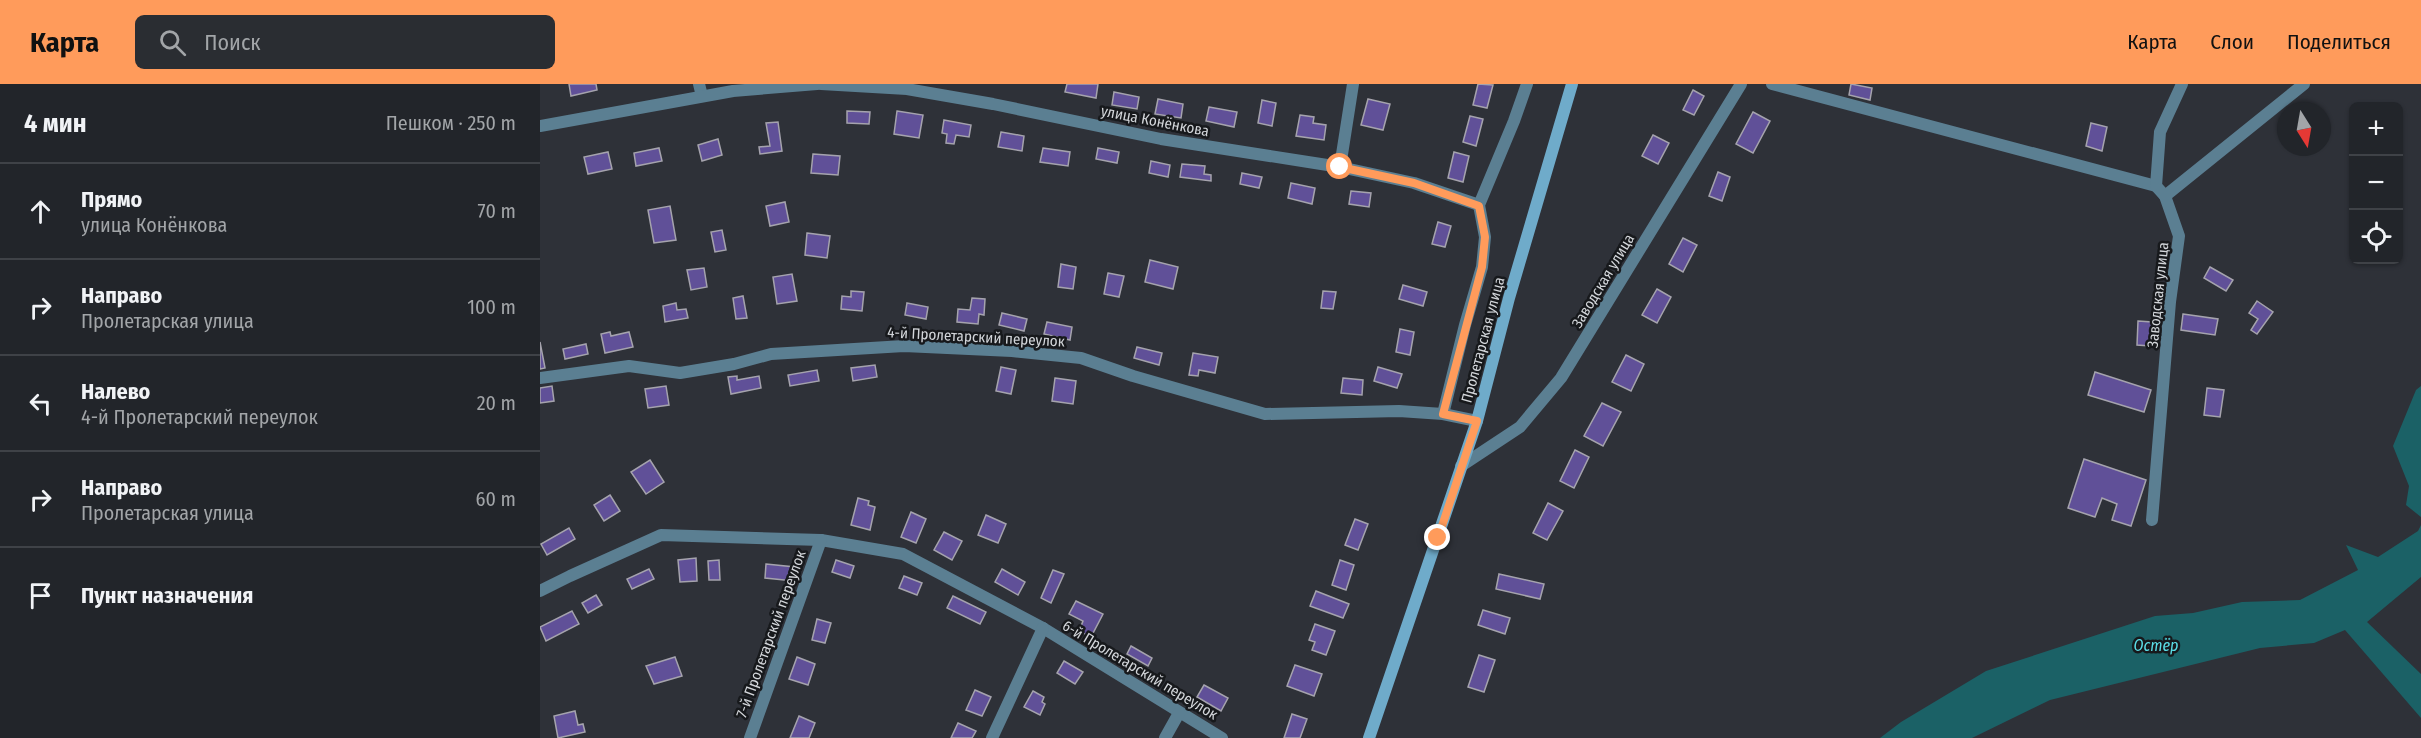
<!DOCTYPE html>
<html lang="ru">
<head>
<meta charset="utf-8">
<style>
	body { margin:0; font-family:"Fira Sans Condensed",sans-serif; background:#2a2d32; color:#f1f3f6 }
	.controls { position:absolute; right:18px; top:18px; display:grid; overflow:hidden; border-radius:9px; box-shadow:0 2px 4px #0004 }
	.controls button { width:54px; height:54px; display:grid; place-items:center; padding:0; border:0; border-bottom:2px solid #3f4247; background:#22252a; color:#f1f3f6; font:30px sans-serif }
	.compass { position:absolute; left:1737px; top:18px; width:54px; height:54px; border-radius:50%; background:#22252a; box-shadow:0 2px 4px #0004; rotate:169deg }
	.stop { position:absolute; width:18px; height:18px; margin:-14px; border:4px solid #ff9b5b; border-radius:50%; background:#fff }
	.stop.end { background:#ff9b5b; border-color:#fff; box-shadow:0 2px 6px #0008 }
	.list { margin:0; padding:0; list-style:none }
	h2 { display:flex; justify-content:space-between; align-items:center; height:78px; margin:0; padding:0 24px; font-size:26px }
	h2 small { font-size:20px; font-weight:400; color:#a2a5a8 }
	.list li { display:grid; grid-template-columns:39px 1fr auto; gap:18px; align-items:center; box-sizing:border-box; height:96px; padding:0 24px; border-top:2px solid #3f4247 }
	.list b { display:block; font-size:22px; white-space:nowrap }
	.list p { margin:0; font-size:20px; white-space:nowrap; color:#a2a5a8 }
	.list em { font-size:20px; font-style:normal; color:#a2a5a8 }
	.icon { flex:none; width:33px; height:33px; fill:none; stroke:currentColor; stroke-width:2; stroke-linecap:round; stroke-linejoin:round }
	.map { position:relative; flex:none; width:1881px; height:654px; overflow:hidden }
	header { display:flex; align-items:center; gap:36px; box-sizing:border-box; height:84px; padding:0 30px; background:#ff9b5b; color:#111 }
	header strong { font-size:28px }
	nav { display:flex; gap:33px; margin-inline-start:auto; font-size:21px }
	.search { width:420px; height:54px; background:#2a2d32; display:flex; align-items:center; gap:15px; box-sizing:border-box; padding:0 21px; border-radius:9px; color:#a2a5a8; font-size:22px }
	main { display:flex }
	aside { flex:1; background:#22252a }
	.map>svg:first-child { display:block }
	.water { fill:#1b6166 }
	.building { fill:#605098; stroke:#a5a3ad; stroke-width:1.5 }
	.lines { fill:none; stroke-linecap:round; stroke-linejoin:round }
	.street { stroke:#5b7f92; stroke-width:12 }
	.secondary { stroke:#6fabca; stroke-width:12 }
	.route { stroke:#ff9b5b; stroke-width:8 }
	.labels { text-anchor:middle; dominant-baseline:central; stroke-width:5; stroke-linejoin:round; paint-order:stroke }
	.street-label { font-size:15px; fill:#d3d6da; stroke:#17191c }
	.water-label { font-size:16px; font-style:italic; fill:#5bdee7; stroke:#17191c }
</style>
</head>
<body>
<header>
<strong>Карта</strong>
<div class="search"><svg class="icon" aria-label="search" viewBox="0 0 24 24"><circle cx="10" cy="10" r="6"/><path d="M15 15l6 6"/></svg>Поиск</div>
<nav><a>Карта</a><a>Слои</a><a>Поделиться</a></nav>
</header>
<main>
<aside>
<h2>4 мин<small>Пешком · 250 m</small></h2>
<ul class="list">
<li><svg class="icon" aria-label="ahead" viewBox="0 0 24 24"><path d="M12 20V5M6 11l6-6 6 6"/></svg><div><b>Прямо</b><p>улица Конёнкова</p></div><em>70 m</em></li>
<li><svg class="icon" aria-label="right" viewBox="0 0 24 24"><path d="M7 20v-9h11M14 6l5 5-5 5"/></svg><div><b>Направо</b><p>Пролетарская улица</p></div><em>100 m</em></li>
<li><svg class="icon" aria-label="left" viewBox="0 0 24 24"><path d="M17 20v-9H6M10 6l-5 5 5 5"/></svg><div><b>Налево</b><p>4-й Пролетарский переулок</p></div><em>20 m</em></li>
<li><svg class="icon" aria-label="right" viewBox="0 0 24 24"><path d="M7 20v-9h11M14 6l5 5-5 5"/></svg><div><b>Направо</b><p>Пролетарская улица</p></div><em>60 m</em></li>
<li><svg class="icon" aria-label="arrive" viewBox="0 0 24 24"><path d="M6 21V4h12l-3 4 3 4H6"/></svg><div><b>Пункт назначения</b></div></li>
</ul>
</aside>
<div class="map">
<svg width="1881" height="654" viewBox="0 0 1881 654">
	<rect width="100%" height="100%" fill="#2e3138"/>
	<g class="water">
		<polygon points="1881,302 1881,433 1866,421 1869,402 1853,362 1876,306"/>
		<polygon points="1881,441 1881,493 1827,538 1881,590 1881,634 1805,546 1774,559 1720,564 1510,616 1432,654 1340,654 1361,638 1446,587 1615,532 1653,529 1702,518 1760,516 1818,486 1806,461 1838,473 1878,447"/>
	</g>
	<g class="building">
		<polygon points="29,0 56,0 57,6 31,12"/>
		<polygon points="527,0 558,0 556,14 525,8"/>
		<polygon points="938,0 953,1 947,24 933,21"/>
		<polygon points="1311,0 1332,4 1330,16 1309,11"/>
		<polygon points="1153,6 1164,12 1154,31 1143,26"/>
		<polygon points="574,8 599,13 597,25 572,21"/>
		<polygon points="618,15 643,20 641,34 615,30"/>
		<polygon points="828,15 850,20 843,46 821,41"/>
		<polygon points="722,16 736,19 732,42 718,39"/>
		<polygon points="669,23 697,28 694,43 666,37"/>
		<polygon points="307,27 330,28 329,40 307,39"/>
		<polygon points="357,27 383,31 379,54 354,50"/>
		<polygon points="1213,28 1230,37 1213,69 1196,60"/>
		<polygon points="760,31 774,33 773,39 786,41 784,56 756,52"/>
		<polygon points="930,32 943,35 936,62 923,58"/>
		<polygon points="404,36 431,41 429,53 416,51 414,60 406,59 407,50 402,49"/>
		<polygon points="238,38 242,67 220,70 219,63 230,62 226,39"/>
		<polygon points="1551,39 1567,43 1562,67 1546,62"/>
		<polygon points="461,48 484,52 482,67 458,63"/>
		<polygon points="1113,51 1129,59 1118,80 1102,72"/>
		<polygon points="178,55 182,71 162,77 158,61"/>
		<polygon points="119,64 122,77 96,82 94,69"/>
		<polygon points="503,64 530,68 528,82 500,78"/>
		<polygon points="558,64 579,68 577,79 556,75"/>
		<polygon points="68,68 72,85 48,90 44,73"/>
		<polygon points="914,68 929,72 923,98 908,94"/>
		<polygon points="273,70 300,72 298,91 271,89"/>
		<polygon points="611,77 630,81 628,93 609,89"/>
		<polygon points="642,80 665,82 664,90 671,91 671,97 640,93"/>
		<polygon points="1178,88 1190,93 1182,117 1169,112"/>
		<polygon points="702,89 722,93 719,104 700,100"/>
		<polygon points="751,99 775,104 772,120 748,114"/>
		<polygon points="811,107 831,109 829,123 809,120"/>
		<polygon points="245,118 249,138 230,142 226,122"/>
		<polygon points="130,122 136,156 114,159 108,126"/>
		<polygon points="898,138 911,142 905,163 892,160"/>
		<polygon points="182,146 186,166 175,168 171,148"/>
		<polygon points="267,149 290,152 287,174 265,171"/>
		<polygon points="1143,154 1157,161 1143,188 1129,180"/>
		<polygon points="610,176 638,183 633,205 605,198"/>
		<polygon points="521,180 536,183 533,205 518,203"/>
		<polygon points="1670,183 1693,196 1686,207 1664,194"/>
		<polygon points="164,184 167,203 151,206 147,186"/>
		<polygon points="568,189 584,192 579,213 564,210"/>
		<polygon points="252,190 257,217 237,220 233,193"/>
		<polygon points="863,201 887,208 883,222 859,215"/>
		<polygon points="1117,205 1131,213 1117,239 1102,231"/>
		<polygon points="311,207 324,208 322,227 301,225 302,212 311,213"/>
		<polygon points="783,207 796,208 793,225 781,224"/>
		<polygon points="203,212 207,234 196,235 193,214"/>
		<polygon points="432,214 445,215 444,231 439,230 438,240 417,238 418,225 430,226"/>
		<polygon points="1717,217 1733,228 1717,250 1711,246 1718,235 1709,229"/>
		<polygon points="136,219 137,226 146,225 148,234 125,238 123,222"/>
		<polygon points="367,219 388,223 386,235 365,231"/>
		<polygon points="462,229 487,235 484,247 459,241"/>
		<polygon points="1643,230 1678,235 1675,251 1641,246"/>
		<polygon points="1598,237 1612,238 1610,262 1597,261"/>
		<polygon points="507,238 532,243 530,256 504,250"/>
		<polygon points="860,245 874,248 870,271 856,268"/>
		<polygon points="70,248 71,252 89,248 93,263 65,269 61,250"/>
		<polygon points="0,258 5,284 0,285"/>
		<polygon points="46,260 48,270 25,275 23,265"/>
		<polygon points="597,263 622,269 619,281 594,274"/>
		<polygon points="653,269 678,273 675,289 659,286 658,292 649,291"/>
		<polygon points="1086,271 1104,280 1091,307 1072,298"/>
		<polygon points="335,281 337,293 313,297 311,284"/>
		<polygon points="461,283 476,286 471,310 456,307"/>
		<polygon points="838,283 862,290 857,304 834,297"/>
		<polygon points="277,286 279,297 250,302 248,291"/>
		<polygon points="1555,288 1611,306 1604,328 1548,311"/>
		<polygon points="197,292 197,296 219,292 221,304 191,310 188,293"/>
		<polygon points="515,294 536,297 533,320 512,317"/>
		<polygon points="803,294 823,296 822,311 801,309"/>
		<polygon points="12,302 14,317 0,319 0,304"/>
		<polygon points="126,302 129,321 108,324 105,305"/>
		<polygon points="1667,304 1684,306 1680,333 1664,331"/>
		<polygon points="1062,319 1081,328 1063,362 1044,352"/>
		<polygon points="1035,366 1049,373 1034,404 1020,397"/>
		<polygon points="1544,375 1606,396 1591,442 1572,436 1577,420 1562,414 1555,433 1528,424"/>
		<polygon points="110,376 124,398 106,410 91,388"/>
		<polygon points="70,411 80,427 64,437 54,421"/>
		<polygon points="318,414 329,417 328,421 335,423 330,446 311,441"/>
		<polygon points="1008,419 1023,427 1007,456 993,449"/>
		<polygon points="371,428 386,435 376,459 361,453"/>
		<polygon points="446,431 466,440 458,459 438,451"/>
		<polygon points="815,435 828,440 818,466 805,461"/>
		<polygon points="29,444 35,455 7,471 1,460"/>
		<polygon points="404,448 422,457 412,476 394,466"/>
		<polygon points="156,474 157,497 140,498 138,476"/>
		<polygon points="179,476 180,496 169,496 168,477"/>
		<polygon points="296,476 314,482 310,494 292,488"/>
		<polygon points="800,476 814,481 806,506 792,501"/>
		<polygon points="226,480 255,483 254,497 225,494"/>
		<polygon points="109,485 114,495 92,505 87,495"/>
		<polygon points="462,485 485,498 478,511 455,498"/>
		<polygon points="513,486 524,490 511,519 501,514"/>
		<polygon points="959,490 1004,500 1000,515 956,505"/>
		<polygon points="364,492 382,499 377,511 359,504"/>
		<polygon points="776,507 809,520 803,534 770,522"/>
		<polygon points="56,511 62,521 48,529 42,519"/>
		<polygon points="413,512 446,528 440,540 407,524"/>
		<polygon points="536,517 563,530 551,553 539,547 543,537 529,530"/>
		<polygon points="943,526 970,534 965,550 938,541"/>
		<polygon points="32,527 39,540 6,557 0,543"/>
		<polygon points="277,535 291,539 285,559 272,556"/>
		<polygon points="775,540 795,547 786,571 772,566 775,558 769,556"/>
		<polygon points="591,562 612,574 608,582 587,570"/>
		<polygon points="939,571 955,576 944,608 928,603"/>
		<polygon points="135,573 142,592 114,600 106,582"/>
		<polygon points="257,573 275,580 268,601 249,595"/>
		<polygon points="524,577 543,588 535,600 517,589"/>
		<polygon points="755,581 782,590 774,612 747,602"/>
		<polygon points="664,601 688,614 681,627 657,613"/>
		<polygon points="435,606 451,613 442,632 426,626"/>
		<polygon points="493,607 504,613 502,618 505,620 500,631 484,623"/>
		<polygon points="35,627 38,641 43,640 45,648 18,654 14,632"/>
		<polygon points="752,630 767,635 760,654 744,654"/>
		<polygon points="259,632 275,639 269,654 250,654"/>
		<polygon points="418,639 436,647 432,654 411,654"/>
	</g>
	<g class="lines">
		<g class="street">
			<polyline points="159,0 162,12"/>
			<polyline points="281,0 367,5 453,20 621,55 800,83 874,99 939,121"/>
			<polyline points="1232,0 1616,102"/>
			<polyline points="0,42 193,7 277,0"/>
			<polyline points="800,83 813,0"/>
			<polyline points="1625,112 1764,0"/>
			<polyline points="0,294 89,282 140,289 194,280 231,270 364,262 472,267 541,274 593,292 725,330 859,327 903,330 937,337"/>
			<polyline points="903,330 925,241 942,183 945,153 939,121 974,37 987,0"/>
			<polyline points="921,382 980,343 1021,294 1201,0"/>
			<polyline points="1612,436 1630,218 1639,152 1625,112 1616,102 1620,48 1642,0"/>
			<polyline points="0,507 30,492 121,451 281,456 363,470 503,544 682,654"/>
			<polyline points="210,654 281,456"/>
			<polyline points="452,654 503,544"/>
			<polyline points="625,654 639,629"/>
		</g>
		<polyline class="secondary" points="829,654 937,337 969,214 1032,0"/>
	</g>
	<g class="lines">
		<polyline class="route" points="800,83 874,99 939,122 945,153 942,183 903,330 937,337 898,454"/>
	</g>
	<g class="labels">
		<g class="street-label">
			<text transform="translate(615 37) rotate(11)">улица Конёнкова</text>
			<text transform="translate(1063 197) rotate(-59)">Заводская улица</text>
			<text transform="translate(1618 211) rotate(-84)">Заводская улица</text>
			<text transform="translate(436 253) rotate(3)">4-й Пролетарский переулок</text>
			<text transform="translate(943 256) rotate(-75)">Пролетарская улица</text>
			<text transform="translate(231 550) rotate(-70)">7-й Пролетарский переулок</text>
			<text transform="translate(600 586) rotate(31)">6-й Пролетарский переулок</text>
		</g>
		<g class="water-label">
			<text x="1616" y="561">Остёр</text>
		</g>
	</g>
</svg>
<div class="controls">
<button>+</button>
<button>−</button>
<button><svg class="icon" aria-label="locate" viewBox="0 0 24 24"><circle cx="12" cy="12" r="6"/><path d="M12 2v4M12 18v4M2 12h4M18 12h4"/></svg></button>
</div>
<svg class="compass" viewBox="-18 -18 36 36"><path d="M0-13l5 13h-10z" fill="#e53935"/><path d="M0 13l5-13h-10z" fill="#a2a5a8"/></svg>
<div class="stop" style="left:800px;top:83px"></div>
<div class="stop end" style="left:898px;top:454px"></div>
</div>
</main>
</body>
</html>
